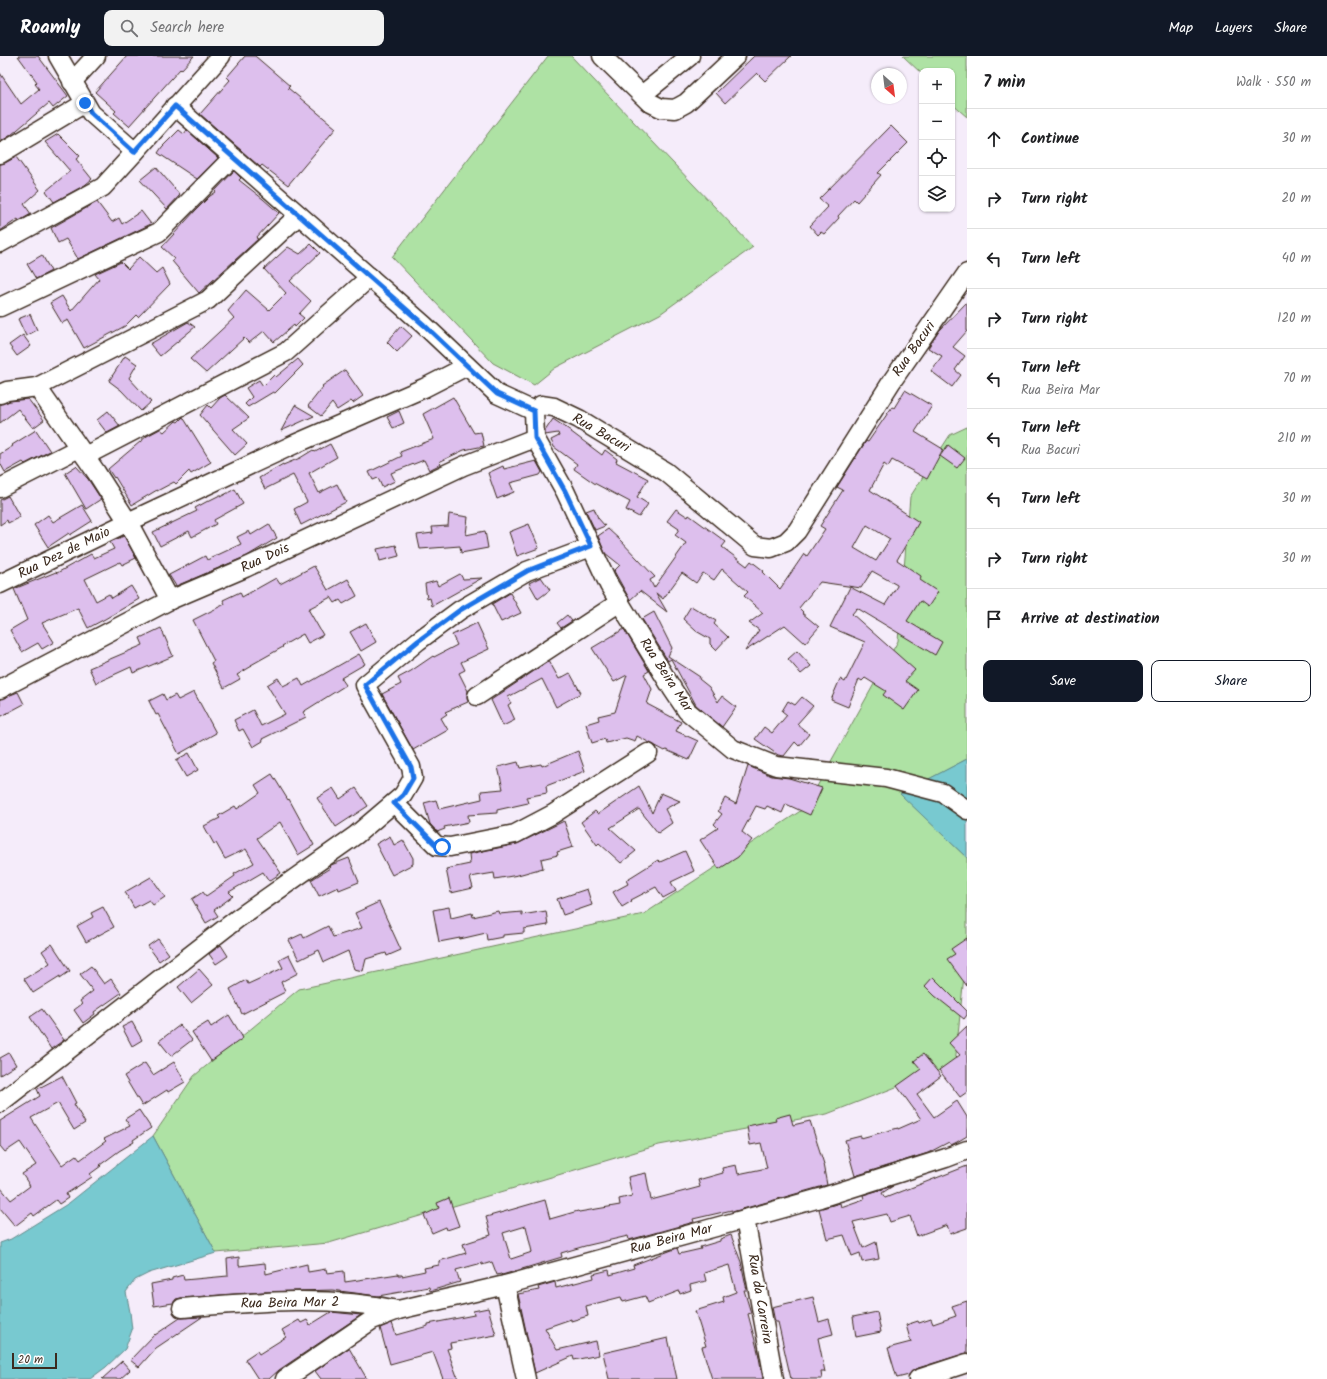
<!DOCTYPE html>
<html lang="en">
<head>
<meta charset="utf-8">
<style>
	body { margin:0; font-family:Kalam,sans-serif; background:#f2f2f2; color:#202124 }
	.controls { position:absolute; right:12px; top:12px; display:grid; overflow:hidden; border-radius:8px; box-shadow:0 1px 3px #0004 }
	.controls button { width:36px; height:36px; display:grid; place-items:center; padding:0; border:0; border-bottom:1px solid #e0e0e0; background:#fff; color:#202124; font:20px sans-serif }
	.compass { position:absolute; left:871px; top:12px; width:36px; height:36px; border-radius:50%; background:#fff; box-shadow:0 1px 3px #0004; rotate:152deg }
	.scale { position:absolute; left:12px; bottom:10px; width:45px; box-sizing:border-box; padding-left:4px; border:2px solid #3b2a1e; border-top:0; font-size:11px; line-height:14px; white-space:nowrap; color:#3b2a1e; -webkit-text-stroke:3px #fff; paint-order:stroke }
	.stop { position:absolute; width:12px; height:12px; margin:-9px; border:3px solid #1a73e8; border-radius:50%; background:#fff }
	.stop.end { background:#1a73e8; border-color:#fff; box-shadow:0 1px 4px #0008 }
	.list { margin:0; padding:0; list-style:none }
	h2 { display:flex; justify-content:space-between; align-items:center; height:52px; margin:0; padding:0 16px; font-size:17px }
	h2 small { font-size:13px; font-weight:400; color:#757577 }
	.list li { display:grid; grid-template-columns:26px 1fr auto; gap:12px; align-items:center; box-sizing:border-box; height:60px; padding:0 16px; border-top:1px solid #e0e0e0 }
	.list b { display:block; font-size:15px; white-space:nowrap }
	.list p { margin:0; font-size:13px; white-space:nowrap; color:#757577 }
	.list em { font-size:13px; font-style:normal; color:#757577 }
	.actions { display:flex; gap:8px; padding:12px 16px }
	.actions a { flex:1; padding:9px 0; border:1px solid #111827; border-radius:8px; text-align:center; font-size:14px; color:#111827 }
	.actions .main { background:#111827; color:#fff }
	.icon { flex:none; width:22px; height:22px; fill:none; stroke:currentColor; stroke-width:2; stroke-linecap:round; stroke-linejoin:round }
	.map { position:relative; flex:none; width:967px; height:1323px; overflow:hidden }
	header { display:flex; align-items:center; gap:24px; box-sizing:border-box; height:56px; padding:0 20px; background:#111827; color:#fff }
	header strong { font-size:19px }
	nav { display:flex; gap:22px; margin-inline-start:auto; font-size:14px }
	.search { width:280px; height:36px; background:#f2f2f2; display:flex; align-items:center; gap:10px; box-sizing:border-box; padding:0 14px; border-radius:8px; color:#757577; font-size:15px }
	main { display:flex }
	aside { flex:1; background:#fff }
	.map>svg:first-child { display:block }
	.green { fill:#aee2a4; stroke:#748661 }
	.water { fill:#78c9d0; stroke:#608989 }
	.building { fill:#ddbfed; stroke:#3b2a1e; fill-rule:evenodd }
	.lines { fill:none; stroke-linecap:round; stroke-linejoin:round }
	.minor-casing { stroke:#3b2a1e; stroke-width:21 }
	.minor { stroke:#fff; stroke-width:18 }
	.route { stroke:#1a73e8; stroke-width:5 }
	.labels { text-anchor:middle; dominant-baseline:central; stroke-width:3.5; stroke-linejoin:round; paint-order:stroke }
	.street-label { font-size:14px; fill:#3b2a1e; stroke:#fff }
</style>
</head>
<body>
<header>
<strong>Roamly</strong>
<div class="search"><svg class="icon" aria-label="search" viewBox="0 0 24 24"><circle cx="10" cy="10" r="6"/><path d="M15 15l6 6"/></svg>Search here</div>
<nav><a>Map</a><a>Layers</a><a>Share</a></nav>
</header>
<main>
<div class="map">
<svg width="967" height="1323" viewBox="0 0 967 1323">
	<rect width="100%" height="100%" fill="#f5ecfa"/>
	<filter id="ink" filterUnits="userSpaceOnUse"><feTurbulence type="fractalNoise" baseFrequency=".025" numOctaves="2"/><feDisplacementMap in="SourceGraphic" scale="8" xChannelSelector="R" yChannelSelector="G"/><feConvolveMatrix kernelMatrix="1 2 1 2 8 2 1 2 1" color-interpolation-filters="sRGB"/></filter>
	<g filter="url(#ink)">
		<g class="green">
			<polygon points="548,0 571,0 753,191 660,258 555,312 534,329 493,307 392,201"/>
			<polygon points="903,0 967,0 967,61 952,48 952,15 922,15 922,18"/>
			<polygon points="967,371 967,703 901,738 967,802 967,890 955,1008 827,1058 659,1089 329,1187 216,1197 153,1080 194,1020 299,933 644,858 805,752 898,585 910,441 950,379"/>
		</g>
		<g class="water">
			<polygon points="967,703 967,802 900,738"/>
			<polygon points="153,1080 216,1197 149,1217 135,1224 126,1236 130,1256 132,1274 125,1293 106,1311 90,1323 0,1323 0,1187 11,1183 69,1147"/>
		</g>
		<g class="building">
			<polygon points="18,0 38,0 68,40 53,52 49,47 11,79 0,86 0,17 21,48 39,33 35,28 37,26"/>
			<polygon points="127,0 194,0 181,14 180,13 129,70 114,57 116,55 95,36"/>
			<polygon points="245,0 255,0 290,30 288,32 336,72 288,129 262,109 260,111 200,58 230,24 227,21"/>
			<polygon points="754,0 791,0 765,25 757,17 725,47 716,37"/>
			<polygon points="891,70 908,87 878,117 881,119 857,146 854,143 838,160 839,162 824,178 821,176 818,179 810,170 828,151 819,143"/>
			<polygon points="179,74 184,78 187,74 218,102 197,123 158,97 162,91"/>
			<polygon points="58,78 80,100 76,103 92,123 85,129 54,146 46,135 70,115 45,86"/>
			<polygon points="16,101 40,134 24,148 31,158 19,165 18,163 0,175 0,108 5,107"/>
			<polygon points="156,111 180,139 167,153 140,124"/>
			<polygon points="234,115 241,122 239,124 263,143 279,157 256,182 258,183 199,237 172,205 175,203 162,191 195,155 210,140 216,136 215,135"/>
			<polygon points="97,146 112,166 119,162 122,168 141,155 151,168 78,203 66,183 58,187 51,172"/>
			<polygon points="311,188 320,197 290,225 311,245 299,258 304,262 295,271 294,269 274,286 264,275 249,287 244,282 206,317 190,303 234,262 228,255 246,234 269,254 286,237 264,213 288,191 300,198"/>
			<polygon points="42,199 51,215 36,223 27,208"/>
			<polygon points="139,201 156,217 162,212 170,228 138,261 136,259 125,270 84,292 68,264 62,267 50,247 62,240 71,255 99,223 95,218 121,206 128,213"/>
			<polygon points="967,246 967,275 953,291 965,300 955,314 961,319 952,331 931,315 942,300 928,292 939,275"/>
			<polygon points="30,258 37,274 26,280 18,263"/>
			<polygon points="188,266 195,271 160,300 150,288"/>
			<polygon points="401,270 412,280 397,296 387,286"/>
			<polygon points="23,279 31,290 17,300 9,289"/>
			<polygon points="125,300 137,308 129,322 151,346 141,355 121,334 109,325"/>
			<polygon points="298,303 303,309 275,337 273,336 248,351 245,348 252,341 246,332 259,324 263,330 274,319 276,321"/>
			<polygon points="345,314 363,340 353,347 351,345 337,354 332,347 321,360 308,350 323,331 322,330"/>
			<path d="M905,334L932,350L915,376L943,393L927,423L892,404L888,411L884,408L870,434L919,466L897,504L921,520L920,524L938,536L928,551L920,545L907,565L942,586L935,599L857,552L852,558L915,614L905,625L918,634L904,654L883,639L886,635L865,622L862,625L859,623L848,651L831,644L840,623L845,626L865,586L830,571L850,531L885,549L897,530V529L872,515L861,532L820,526L799,552L803,556L802,557L819,571L805,587L785,569L745,595L759,574L749,567L763,557L744,540L748,536L722,513L714,524L703,517L696,527L682,517L663,543L656,537L667,556L640,535L630,544L614,515L620,509L605,497L598,480L608,473L620,484L655,521L650,524L654,532L686,487L675,479L679,473L667,465L676,453L688,461L689,459L726,486L722,491L747,510L751,505L764,515L763,516L780,533L804,498L807,500L825,473L820,470L843,434L837,431L866,385L868,386L892,351L894,352ZM867,469L890,483L876,505L854,492Z"/>
			<polygon points="225,339 249,362 233,373 247,388 235,399 200,359 208,349 211,352 220,342"/>
			<polygon points="453,341 474,377 481,376 484,390 464,394 439,406 441,408 429,414 424,404 391,417 395,425 382,431 378,422 373,424 369,416 402,400 400,396 434,383 423,358"/>
			<polygon points="28,343 44,364 33,372 18,353 0,367 0,348 10,345"/>
			<polygon points="295,349 314,360 281,375"/>
			<polygon points="108,355 120,370 107,377 97,364"/>
			<polygon points="399,355 404,367 393,372 387,361"/>
			<polygon points="183,361 211,406 191,418 189,415 176,428 174,426 157,435 157,434 132,449 115,421 114,422 108,413 147,380 160,373 164,376 176,365 178,366"/>
			<polygon points="553,363 571,375 570,375 602,399 605,394 617,403 616,406 648,423 637,441 648,448 639,461 626,454 630,446 594,427 574,413 577,408 554,391 551,384 559,380 558,377 545,379 545,375"/>
			<polygon points="36,374 50,395 25,408 23,406 5,416 0,407 0,398 13,390 12,389"/>
			<polygon points="330,388 337,401 309,417 319,437 337,428 346,446 301,469 294,453 307,446 293,419 265,433 259,422 283,408 283,409 300,402 313,394 315,396"/>
			<polygon points="948,389 965,402 957,412 940,400"/>
			<polygon points="536,405 542,416 540,419 510,427 514,436 497,443 488,417 503,410 504,413"/>
			<polygon points="76,410 88,423 101,443 86,453 65,417"/>
			<polygon points="235,433 243,448 214,464 216,468 192,481 189,475 160,490 153,476 197,455 195,452 206,446 220,439 220,441"/>
			<polygon points="8,440 20,461 8,467 7,464 0,469 0,444"/>
			<polygon points="82,449 92,465 70,479 69,477 48,491 34,469 48,459 53,466"/>
			<polygon points="594,452 598,462 605,470 595,474 586,455"/>
			<polygon points="449,458 468,461 466,479 485,475 488,492 461,497 460,490 420,493 417,479 433,477 432,471 448,470"/>
			<polygon points="269,468 277,482 247,500 176,530 169,519 205,500 207,504 241,488 237,481 249,475 251,479"/>
			<polygon points="529,468 539,492 517,500 509,476"/>
			<polygon points="124,480 136,502 122,509 120,506 85,523 96,545 109,538 112,542 131,530 139,543 105,563 88,572 78,552 42,567 54,586 42,593 38,587 22,596 10,574 27,564 14,533 56,516 57,517 91,498 94,502 114,493 110,486"/>
			<polygon points="396,489 399,500 380,505 377,493"/>
			<polygon points="314,510 328,534 348,523 357,540 343,548 340,544 335,547 331,541 308,553 323,579 308,587 303,578 282,590 283,591 251,609 252,610 237,619 240,623 224,632 211,607 214,605 193,564 225,548 223,544 240,536 242,541 276,522 280,528"/>
			<polygon points="460,518 463,523 482,522 432,550 430,542 427,543 425,528 436,525 438,530"/>
			<polygon points="541,521 550,534 538,543 529,527"/>
			<polygon points="510,537 521,557 501,566 492,548"/>
			<polygon points="691,550 716,565 714,568 728,581 716,594 710,588 710,583 696,575 683,563"/>
			<polygon points="654,556 672,592 668,600 700,621 699,623 709,631 718,646 722,640 736,651 722,671 696,649 671,603 668,605 642,563"/>
			<polygon points="567,559 572,565 561,572 557,567"/>
			<polygon points="366,567 376,586 361,595 350,576"/>
			<polygon points="477,567 489,593 461,606 465,614 459,617 468,635 467,641 468,646 445,656 447,658 441,662 448,674 413,694 382,638 401,628 398,622 411,615 433,600 434,601 457,589 452,579"/>
			<polygon points="161,572 173,600 133,617 131,611 96,627 89,612 143,589 140,582"/>
			<polygon points="624,573 649,615 644,618 652,633 647,648 681,666 676,675 698,685 689,704 666,694 665,695 637,680 635,685 626,682 606,687 605,683 592,687 586,668 599,664 598,660 615,656 627,619 614,626 592,592"/>
			<polygon points="797,595 811,610 801,618 788,603"/>
			<polygon points="359,598 365,608 341,622 346,629 303,656 306,661 262,683 263,685 253,691 243,673 239,675 234,664 253,654 261,670 285,658 267,629 278,622 283,630 299,622 303,630"/>
			<polygon points="549,605 559,623 570,617 581,637 556,651 542,623 508,641 511,647 508,649 515,664 503,670 491,644"/>
			<polygon points="18,636 24,648 0,661 0,643"/>
			<polygon points="194,636 216,677 179,698 158,658 156,659 149,645 163,638 166,644 175,639 178,644"/>
			<polygon points="802,641 813,650 797,668 809,678 799,690 795,686 784,700 778,699 755,683 764,671 772,677 787,659 782,655 788,645 795,649"/>
			<polygon points="578,695 585,715 546,730 547,737 526,741 528,747 497,754 497,757 468,759 469,766 444,771 445,773 437,776 430,768 424,747 436,744 439,753 482,743 481,735 503,733 498,711 518,706 520,712 541,708 542,710"/>
			<polygon points="189,697 198,714 186,721 176,704"/>
			<polygon points="748,710 772,720 789,722 822,732 810,759 786,748 782,757 767,750 765,753 756,750 742,776 752,784 738,801 719,813 700,784 718,772 714,768 722,758 718,755 725,742 736,748"/>
			<polygon points="272,718 288,744 289,743 314,789 298,799 280,766 257,782 281,817 269,825 263,816 229,836 233,840 214,854 218,860 206,867 192,843 203,836 206,840 235,820 234,818 254,807 246,793 225,803 216,787 214,788 204,770 220,762 218,760 235,750 237,753 260,737 255,729"/>
			<polygon points="639,730 652,757 661,737 680,745 665,753 672,767 658,777 639,753 610,772 636,795 621,807 599,787 597,789 581,766 595,755 598,758"/>
			<polygon points="333,732 340,743 356,732 368,750 336,771 317,742"/>
			<polygon points="564,765 573,791 557,796 558,799 541,803 543,812 518,819 495,823 494,817 470,821 473,832 451,837 446,813 470,808 469,798 517,788"/>
			<polygon points="390,780 394,789 403,784 413,802 413,808 392,819 376,788"/>
			<polygon points="685,795 694,815 671,826 676,835 663,842 656,831 631,844 632,845 622,851 613,836 628,828 626,824 658,804 660,806"/>
			<polygon points="349,802 359,826 339,834 338,831 319,840 311,824 330,812 329,811 331,809"/>
			<polygon points="151,821 165,841 153,849 149,844 134,852 125,836"/>
			<polygon points="587,833 592,849 563,859 557,843"/>
			<polygon points="379,846 401,894 387,900 386,897 366,903 363,915 354,913 348,895 324,906 319,894 299,904 289,884 302,878 304,882 328,870 333,881 362,872 355,857"/>
			<polygon points="103,851 114,871 86,886 77,870 93,861 91,857"/>
			<polygon points="449,851 451,862 472,857 473,861 498,855 499,858 522,856 522,859 546,855 548,869 524,873 524,877 503,879 503,881 487,884 486,877 460,883 460,882 439,886 433,854"/>
			<polygon points="967,882 967,930 947,903 955,898 951,893"/>
			<polygon points="158,883 169,898 159,905 148,890"/>
			<polygon points="52,888 70,915 60,922 60,920 33,937 24,923 50,907 42,895"/>
			<polygon points="221,889 228,900 216,908 209,898"/>
			<polygon points="289,899 298,917 281,926 285,936 242,958 230,933 246,924 248,928 283,912 279,904"/>
			<polygon points="91,910 104,928 111,923 121,937 94,956 95,958 83,967 74,954 82,948 80,945 93,935 80,918"/>
			<polygon points="199,913 213,929 191,947 178,931"/>
			<polygon points="933,921 967,955 967,959 964,963 935,940 925,930"/>
			<polygon points="42,953 64,984 51,993 30,961"/>
			<polygon points="229,959 243,982 211,1005 192,976 208,966 211,971"/>
			<polygon points="132,966 142,984 132,990 122,971"/>
			<polygon points="180,969 192,984 171,1000 159,985"/>
			<polygon points="967,970 967,1036 960,1041 939,1014 960,999 949,987"/>
			<polygon points="9,997 16,1009 0,1019 0,1002"/>
			<polygon points="923,998 941,1020 917,1038 934,1061 957,1045 967,1061 967,1080 957,1086 951,1089 949,1086 928,1097 855,1120 845,1084 861,1080 861,1082 898,1072 898,1073 921,1063 897,1030 921,1013 914,1005"/>
			<polygon points="174,1006 185,1026 168,1036 167,1034 142,1050 124,1020 145,1007 153,1019"/>
			<polygon points="62,1020 76,1047 74,1048 85,1067 74,1074 58,1047 31,1062 62,1109 76,1099 80,1104 106,1085 104,1083 130,1070 125,1063 139,1054 151,1072 133,1084 134,1086 119,1095 100,1109 101,1110 90,1118 92,1121 66,1138 68,1142 59,1148 56,1144 34,1160 32,1157 15,1170 0,1152 0,1131 11,1144 30,1130 22,1118 36,1109 20,1086 5,1096 0,1090 0,1065 40,1040 37,1033"/>
			<path d="M790,1058L793,1069L810,1065L824,1108H823L827,1129L732,1156V1154L693,1163L694,1166L629,1184L628,1180L585,1190L561,1197L562,1201L502,1219L501,1218L497,1219L492,1206L482,1209V1207L456,1214L460,1226L430,1235L429,1231L378,1240L332,1234L263,1236L181,1242L176,1243L173,1247L154,1250L151,1228L172,1224V1222L183,1219L184,1224L228,1220L227,1203L239,1201V1210L265,1207L266,1218L307,1208L308,1216L326,1213L327,1217L344,1215L345,1226L398,1218V1219H402V1220L425,1215L424,1212L439,1209V1205L466,1197L463,1188L491,1179L486,1161L545,1144L550,1163L578,1155L579,1156L620,1149L619,1143L632,1140L628,1121L646,1117L651,1144L700,1131L698,1124L723,1117L722,1112L736,1109L738,1118L767,1112L761,1087L750,1089L747,1070L776,1064L775,1062ZM526,1170L532,1196L511,1203L503,1177Z"/>
			<polygon points="967,1110 967,1172 950,1178 947,1169 917,1180 910,1160 890,1166 887,1158 853,1166 863,1192 876,1186 879,1203 862,1206 860,1197 852,1200 844,1179 827,1183 819,1153 840,1147 841,1151 864,1143 863,1139 893,1130 882,1137 885,1142"/>
			<polygon points="449,1142 459,1170 447,1174 446,1171 432,1177 424,1159 439,1152 437,1147"/>
			<polygon points="731,1179 741,1206 746,1230 747,1234 744,1234 751,1257 748,1258 758,1296 763,1323 712,1323 702,1291 706,1290 695,1255 724,1246 723,1241 736,1236 729,1209 704,1217 706,1225 690,1229 691,1234 680,1238 679,1235 648,1247 645,1240 623,1246 621,1241 586,1250 588,1260 571,1265 571,1263 545,1272 557,1294 596,1285 599,1299 574,1304 573,1300 535,1317 518,1238 539,1234 538,1231 555,1226 556,1232 594,1222 593,1218 609,1214 610,1219 634,1212 633,1209 672,1194 677,1192 679,1198 701,1193 700,1191 720,1185 720,1183"/>
			<polygon points="813,1241 819,1266 829,1263 833,1278 818,1282 825,1316 821,1316 822,1323 791,1323 778,1266 775,1266 772,1251"/>
			<polygon points="967,1245 967,1297 915,1313 909,1319 897,1322 888,1292 911,1286 906,1269 918,1265 919,1267 931,1263 933,1268 956,1260 952,1250"/>
			<polygon points="488,1252 496,1279 450,1287 451,1292 447,1293 458,1323 443,1323 433,1296 390,1308 380,1272 392,1267 396,1279 428,1270 428,1268 474,1259 473,1255"/>
			<polygon points="331,1256 361,1259 279,1314 269,1323 258,1323 245,1303 257,1295 259,1298 286,1281 282,1274 299,1264 301,1267 307,1264 310,1269"/>
			<polygon points="877,1256 881,1276 856,1281 853,1261"/>
			<polygon points="202,1261 156,1292 139,1311 130,1304 155,1278 155,1279 180,1262"/>
			<polygon points="668,1282 677,1323 609,1323 603,1297"/>
			<polygon points="349,1292 367,1323 321,1323 315,1315"/>
			<polygon points="122,1305 130,1314 120,1323 102,1323"/>
		</g>
		<g class="lines">
			<g class="minor-casing">
				<g id="minor">
					<polyline points="58,0 91,57 135,96 221,0"/>
					<polyline points="602,0 649,46 661,52 675,53 686,47 736,0"/>
					<polyline points="72,26 96,0"/>
					<polyline points="642,39 690,0"/>
					<polyline points="175,50 424,269 497,338 534,355"/>
					<polyline points="0,98 85,47"/>
					<polyline points="0,187 103,131 135,96"/>
					<polyline points="0,251 159,176 233,101"/>
					<polyline points="37,331 96,416 128,466 170,544"/>
					<polyline points="0,338 7,335 37,331 208,244 299,159"/>
					<polyline points="534,355 535,382 565,435 609,529 673,634 687,655 733,693 776,710 886,722 943,737 967,754"/>
					<polyline points="534,355 541,349 554,351 579,363 666,416 755,490 771,492 786,486 797,475 892,325 967,217"/>
					<polyline points="85,400 286,296 370,221"/>
					<polyline points="0,432 79,392"/>
					<polyline points="0,528 128,466 295,388 424,332 467,310"/>
					<polyline points="0,633 170,544 245,512 463,410 535,382"/>
					<polyline points="477,640 620,546"/>
					<polyline points="394,747 437,790 450,791 515,778 553,758 648,697"/>
					<polyline points="0,1047 237,863 356,779 403,739 413,722 411,711 365,629 418,585 460,554 527,515 591,491"/>
					<polyline points="745,1163 774,1323"/>
					<polyline points="505,1229 526,1323"/>
					<path d="M182,1252C254,1246 327,1239 398,1254"/>
					<polyline points="285,1323 372,1264 398,1254 505,1229 745,1163 820,1142 946,1102 967,1094"/>
					<polyline points="918,1323 967,1307"/>
				</g>
			</g>
			<use href="#minor" class="minor"/>
		</g>
	</g>
	<g class="lines" filter="url(#ink)">
		<polyline class="route" points="85,47 91,57 134,96 175,50 424,269 497,338 534,355 535,382 565,435 591,490 527,515 460,554 418,585 365,629 411,711 413,722 403,739 394,747 437,790 442,791"/>
	</g>
	<g class="labels">
		<g class="street-label">
			<text transform="translate(914 293) rotate(-55)">Rua Bacuri</text>
			<text transform="translate(601 377) rotate(30)">Rua Bacuri</text>
			<text transform="translate(64 497) rotate(-26)">Rua Dez de Maio</text>
			<text transform="translate(265 502) rotate(-25)">Rua Dois</text>
			<text transform="translate(666 619) rotate(57)">Rua Beira Mar</text>
			<text transform="translate(671 1183) rotate(-15)">Rua Beira Mar</text>
			<text transform="translate(760 1243) rotate(80)">Rua da Carreira</text>
			<text transform="translate(290 1247) rotate(-1)">Rua Beira Mar 2</text>
		</g>
	</g>
</svg>
<div class="controls">
<button>+</button>
<button>−</button>
<button><svg class="icon" aria-label="locate" viewBox="0 0 24 24"><circle cx="12" cy="12" r="6"/><path d="M12 2v4M12 18v4M2 12h4M18 12h4"/></svg></button>
<button><svg class="icon" aria-label="layers" viewBox="0 0 24 24"><path d="M12 4l9 5-9 5-9-5zM3 14l9 5 9-5"/></svg></button>
</div>
<svg class="compass" viewBox="-18 -18 36 36"><path d="M0-13l5 13h-10z" fill="#e53935"/><path d="M0 13l5-13h-10z" fill="#757577"/></svg>
<div class="scale">20 m</div>
<div class="stop" style="left:442px;top:791px"></div>
<div class="stop end" style="left:85px;top:47px"></div>
</div>
<aside>
<h2>7 min<small>Walk · 550 m</small></h2>
<ul class="list">
<li><svg class="icon" aria-label="ahead" viewBox="0 0 24 24"><path d="M12 20V5M6 11l6-6 6 6"/></svg><div><b>Continue</b></div><em>30 m</em></li>
<li><svg class="icon" aria-label="right" viewBox="0 0 24 24"><path d="M7 20v-9h11M14 6l5 5-5 5"/></svg><div><b>Turn right</b></div><em>20 m</em></li>
<li><svg class="icon" aria-label="left" viewBox="0 0 24 24"><path d="M17 20v-9H6M10 6l-5 5 5 5"/></svg><div><b>Turn left</b></div><em>40 m</em></li>
<li><svg class="icon" aria-label="right" viewBox="0 0 24 24"><path d="M7 20v-9h11M14 6l5 5-5 5"/></svg><div><b>Turn right</b></div><em>120 m</em></li>
<li><svg class="icon" aria-label="left" viewBox="0 0 24 24"><path d="M17 20v-9H6M10 6l-5 5 5 5"/></svg><div><b>Turn left</b><p>Rua Beira Mar</p></div><em>70 m</em></li>
<li><svg class="icon" aria-label="left" viewBox="0 0 24 24"><path d="M17 20v-9H6M10 6l-5 5 5 5"/></svg><div><b>Turn left</b><p>Rua Bacuri</p></div><em>210 m</em></li>
<li><svg class="icon" aria-label="left" viewBox="0 0 24 24"><path d="M17 20v-9H6M10 6l-5 5 5 5"/></svg><div><b>Turn left</b></div><em>30 m</em></li>
<li><svg class="icon" aria-label="right" viewBox="0 0 24 24"><path d="M7 20v-9h11M14 6l5 5-5 5"/></svg><div><b>Turn right</b></div><em>30 m</em></li>
<li><svg class="icon" aria-label="arrive" viewBox="0 0 24 24"><path d="M6 21V4h12l-3 4 3 4H6"/></svg><div><b>Arrive at destination</b></div></li>
</ul>
<div class="actions"><a class="main">Save</a><a>Share</a></div>
</aside>
</main>
</body>
</html>
